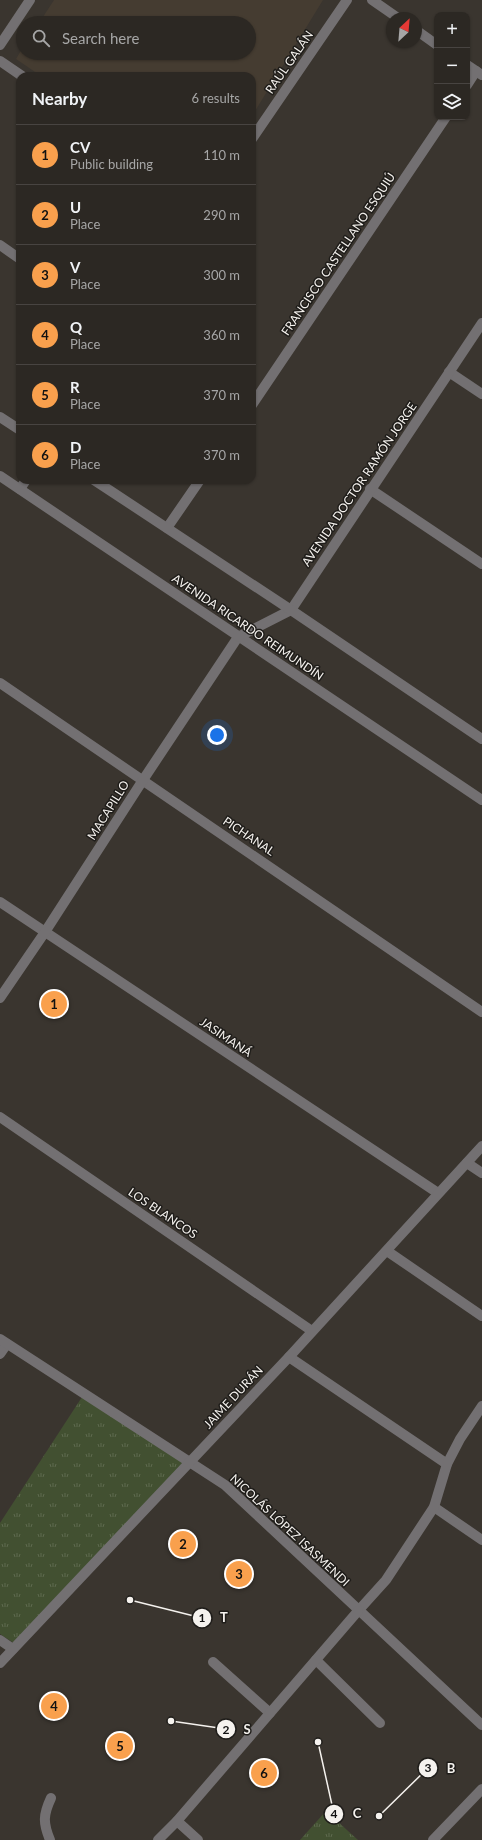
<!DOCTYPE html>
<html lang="en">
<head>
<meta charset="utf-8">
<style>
	body { margin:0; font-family:Lato,sans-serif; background:#383430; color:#f1f3f6 }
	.controls { position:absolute; right:12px; top:12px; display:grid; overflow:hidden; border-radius:8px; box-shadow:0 1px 3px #0004 }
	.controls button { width:36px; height:36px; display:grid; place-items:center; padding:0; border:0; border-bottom:1px solid #484441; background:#2c2823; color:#f1f3f6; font:20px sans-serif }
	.compass { position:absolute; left:386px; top:12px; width:36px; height:36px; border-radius:50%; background:#2c2823; box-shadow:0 1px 3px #0004; rotate:26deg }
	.you { position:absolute; left:217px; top:735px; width:14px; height:14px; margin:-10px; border:3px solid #fff; border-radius:50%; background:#1a73e8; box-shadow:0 0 0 6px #1a73e833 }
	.badge { display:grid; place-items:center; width:26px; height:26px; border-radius:50%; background:#f9a04d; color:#111; font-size:13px; font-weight:700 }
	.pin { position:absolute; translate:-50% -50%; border:2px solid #fff; box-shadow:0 1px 4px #0006 }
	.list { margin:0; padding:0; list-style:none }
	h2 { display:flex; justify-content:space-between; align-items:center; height:52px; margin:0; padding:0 16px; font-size:17px }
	h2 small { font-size:13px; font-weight:400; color:#a6a6a6 }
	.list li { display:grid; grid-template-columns:26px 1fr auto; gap:12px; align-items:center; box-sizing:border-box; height:60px; padding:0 16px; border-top:1px solid #484441 }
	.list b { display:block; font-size:15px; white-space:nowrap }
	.list p { margin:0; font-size:13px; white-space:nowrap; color:#a6a6a6 }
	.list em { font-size:13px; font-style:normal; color:#a6a6a6 }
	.icon { flex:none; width:22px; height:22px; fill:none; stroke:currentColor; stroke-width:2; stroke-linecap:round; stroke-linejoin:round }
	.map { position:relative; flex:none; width:482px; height:1840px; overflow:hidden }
	.search { position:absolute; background:#2c2823; box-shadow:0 1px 3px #0004; left:16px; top:16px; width:240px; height:44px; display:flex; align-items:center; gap:10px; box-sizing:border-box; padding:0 14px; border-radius:22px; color:#a6a6a6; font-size:15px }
	.panel { position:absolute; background:#2c2823; box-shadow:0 1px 3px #0004; left:16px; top:72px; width:240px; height:412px; border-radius:12px }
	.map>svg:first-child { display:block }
	.built { fill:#453c31 }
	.grass { fill:url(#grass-tufts) }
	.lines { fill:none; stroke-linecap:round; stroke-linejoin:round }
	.pedestrian { stroke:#737072; stroke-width:10 }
	.minor { stroke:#737072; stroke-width:10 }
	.tertiary { stroke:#737072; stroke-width:10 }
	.labels { text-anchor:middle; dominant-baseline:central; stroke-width:3; stroke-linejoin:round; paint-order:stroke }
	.street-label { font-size:12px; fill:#f5f2ee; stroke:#1f1d1a }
	.leader { fill:none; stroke:#f5f2ee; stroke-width:1.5 }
	.callout-dot { fill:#f5f2ee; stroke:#1f1d1a; stroke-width:1.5 }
	.mark-label { font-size:12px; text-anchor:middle; font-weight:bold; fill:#111 }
	.callout-label { font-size:13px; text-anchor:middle; font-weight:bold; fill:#f5f2ee; stroke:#1f1d1a; stroke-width:3; stroke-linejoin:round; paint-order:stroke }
</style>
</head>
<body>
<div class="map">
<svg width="482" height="1840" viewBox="0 0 482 1840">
	<defs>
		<pattern id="grass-tufts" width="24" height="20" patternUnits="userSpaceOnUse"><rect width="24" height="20" fill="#425031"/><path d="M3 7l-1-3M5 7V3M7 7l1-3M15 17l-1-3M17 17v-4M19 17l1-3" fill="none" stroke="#5e6a4f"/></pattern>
	</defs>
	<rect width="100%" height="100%" fill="#3a352f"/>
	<polygon class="built" points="54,0 323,0 252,116 252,76 41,76 16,59 23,47 23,53 249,53 249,23 39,23"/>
	<g class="grass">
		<polygon points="84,1394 188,1463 17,1645 0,1634 0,1523"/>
		<polygon points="326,1811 358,1840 300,1840"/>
	</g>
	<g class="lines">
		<g class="pedestrian">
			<polyline points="467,1163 482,1173"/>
			<polyline points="387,1251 482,1316"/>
			<polyline points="0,1354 7,1344"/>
			<polyline points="289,1357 447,1464"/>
			<polyline points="434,1507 482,1540"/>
			<polyline points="358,1611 386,1580 434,1507 447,1464 460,1439 482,1406"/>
		</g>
		<g class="minor">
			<polyline points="372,0 398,18"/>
			<polyline points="416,30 437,45"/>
			<polyline points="0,45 30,0"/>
			<polyline points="0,61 22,76"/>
			<polyline points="467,65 482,75"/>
			<polyline points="467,85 476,71"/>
			<polyline points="252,139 347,0"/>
			<polyline points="0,245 20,259"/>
			<polyline points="449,372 482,394"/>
			<polyline points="252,405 446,117"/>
			<polyline points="20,489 26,480"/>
			<polyline points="370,489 482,564"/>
			<polyline points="167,528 200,480"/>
			<polyline points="0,683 482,1012"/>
			<polyline points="0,902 438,1193"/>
			<polyline points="0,998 45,932 143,780 238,637 291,610 482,323"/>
			<polyline points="0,1117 312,1331"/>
			<polyline points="0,1339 225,1485 482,1725"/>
			<polyline points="0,1640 13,1649"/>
			<polyline points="316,1660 380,1723"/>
			<polyline points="213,1662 270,1713"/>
			<polyline points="177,1821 198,1840"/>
			<path d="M50,1840C43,1823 43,1815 51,1798"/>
			<polyline points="158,1840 177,1821 358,1611"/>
			<polyline points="433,1840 482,1789"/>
		</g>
		<g class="tertiary">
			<polyline points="0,417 20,430"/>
			<polyline points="0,476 482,800"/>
			<polyline points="94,480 291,610 482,739"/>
			<polyline points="0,1663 289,1357 482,1146"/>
		</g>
	</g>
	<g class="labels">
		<g class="street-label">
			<text transform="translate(289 62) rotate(-55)">RAÚL GALÁN</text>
			<text transform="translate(338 254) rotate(-56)">FRANCISCO CASTELLANO ESQUIÚ</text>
			<text transform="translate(359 484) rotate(-56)">AVENIDA DOCTOR RAMÓN JORGE</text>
			<text transform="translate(248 627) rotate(34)">AVENIDA RICARDO REIMUNDÍN</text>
			<text transform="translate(108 810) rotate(-58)">MACAPILLO</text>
			<text transform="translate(249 836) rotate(34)">PICHANAL</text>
			<text transform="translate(226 1037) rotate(34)">JASIMANÁ</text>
			<text transform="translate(163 1213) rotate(34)">LOS BLANCOS</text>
			<text transform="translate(233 1397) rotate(-47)">JAIME DURÁN</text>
			<text transform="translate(290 1530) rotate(43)">NICOLÁS LÓPEZ ISASMENDI</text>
		</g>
	</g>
	<path class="leader" d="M130 1600L202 1618M171 1721L226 1729M379 1816L428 1768M318 1742L334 1814"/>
	<g class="callout-dot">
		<circle cx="130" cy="1600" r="4"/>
		<circle cx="171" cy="1721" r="4"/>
		<circle cx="379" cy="1816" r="4"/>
		<circle cx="318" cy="1742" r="4"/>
		<circle cx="202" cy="1618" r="10"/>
		<circle cx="226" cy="1729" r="10"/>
		<circle cx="428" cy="1768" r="10"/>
		<circle cx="334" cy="1814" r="10"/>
	</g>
	<g class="mark-label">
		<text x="202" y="1622">1</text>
		<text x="226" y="1734">2</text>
		<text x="428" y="1772">3</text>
		<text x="334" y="1818">4</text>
	</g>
	<g class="callout-label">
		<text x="224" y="1622">T</text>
		<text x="247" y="1734">S</text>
		<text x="451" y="1773">B</text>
		<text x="357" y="1818">C</text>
	</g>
</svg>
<div class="controls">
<button>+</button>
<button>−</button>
<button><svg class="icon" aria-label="layers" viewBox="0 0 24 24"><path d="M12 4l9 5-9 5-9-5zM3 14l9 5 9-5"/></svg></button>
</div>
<svg class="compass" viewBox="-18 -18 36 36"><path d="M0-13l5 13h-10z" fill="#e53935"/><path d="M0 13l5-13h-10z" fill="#a6a6a6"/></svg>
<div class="you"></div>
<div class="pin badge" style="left:54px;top:1004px">1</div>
<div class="pin badge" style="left:183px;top:1544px">2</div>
<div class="pin badge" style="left:239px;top:1574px">3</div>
<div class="pin badge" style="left:54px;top:1706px">4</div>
<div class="pin badge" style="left:120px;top:1746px">5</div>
<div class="pin badge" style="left:264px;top:1773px">6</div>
<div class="search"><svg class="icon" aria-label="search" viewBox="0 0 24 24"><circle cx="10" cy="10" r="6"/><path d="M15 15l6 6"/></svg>Search here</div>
<section class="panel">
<h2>Nearby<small>6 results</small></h2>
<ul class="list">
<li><span class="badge">1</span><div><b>CV</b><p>Public building</p></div><em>110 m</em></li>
<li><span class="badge">2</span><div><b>U</b><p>Place</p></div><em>290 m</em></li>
<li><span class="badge">3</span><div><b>V</b><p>Place</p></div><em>300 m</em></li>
<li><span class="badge">4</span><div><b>Q</b><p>Place</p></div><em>360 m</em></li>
<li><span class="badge">5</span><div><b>R</b><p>Place</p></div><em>370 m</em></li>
<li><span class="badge">6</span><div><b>D</b><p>Place</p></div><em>370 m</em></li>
</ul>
</section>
</div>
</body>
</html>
